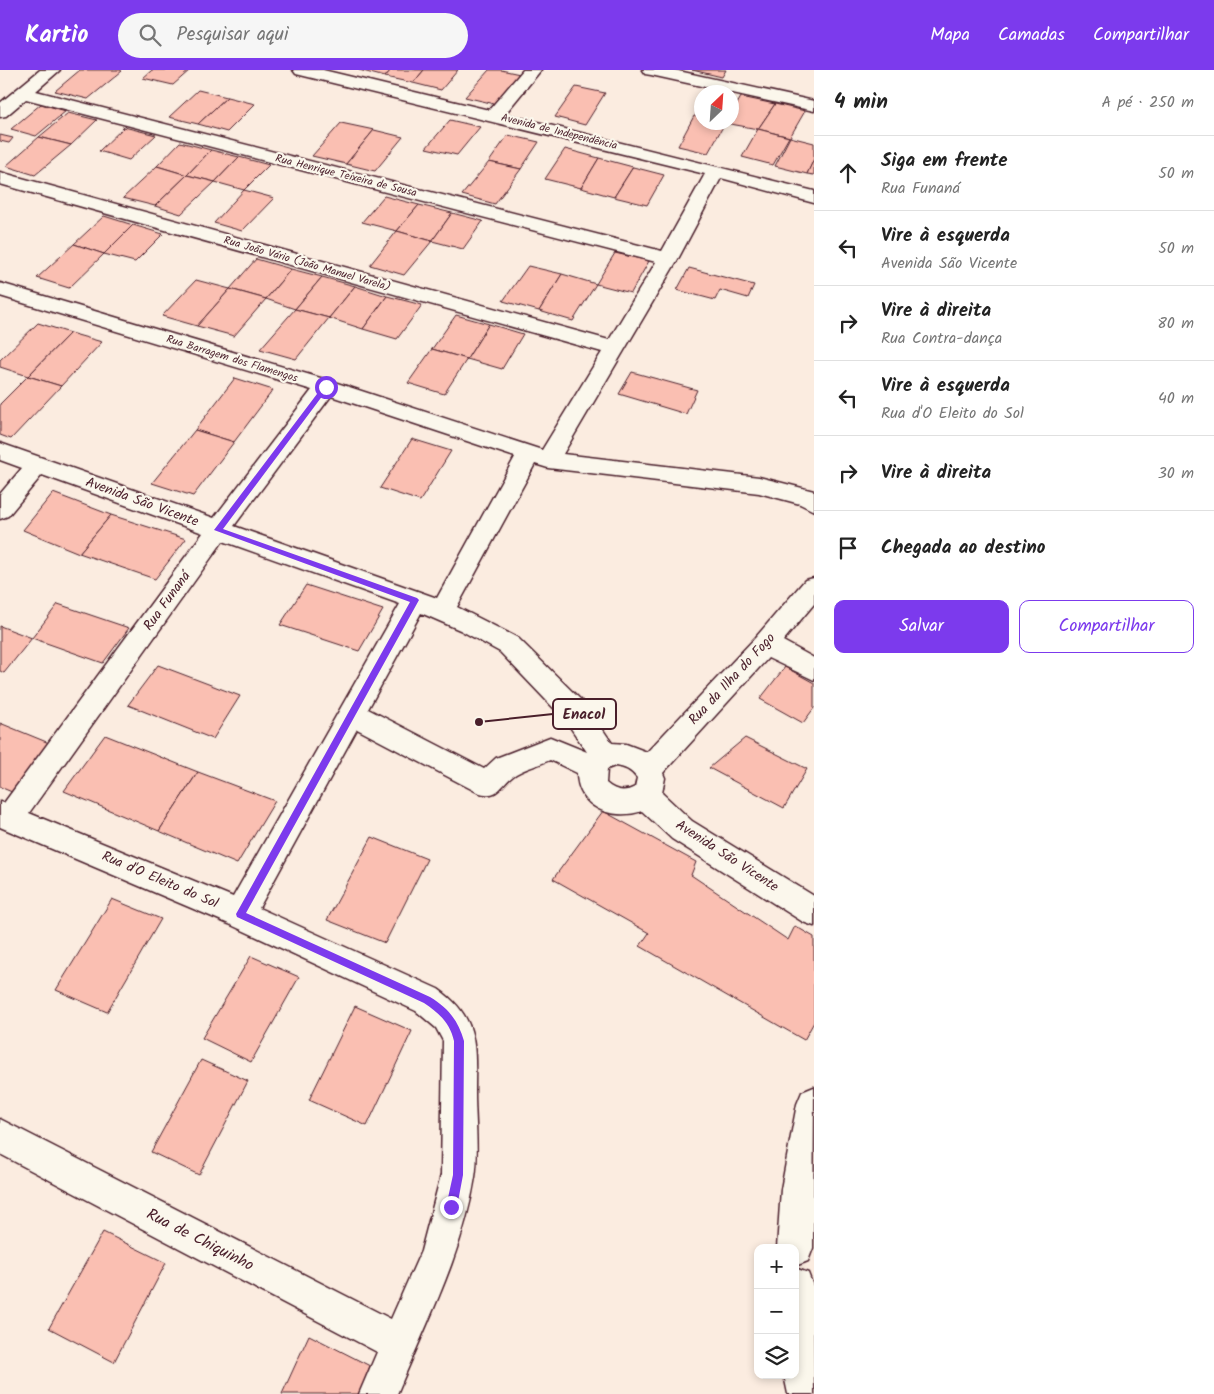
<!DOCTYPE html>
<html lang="pt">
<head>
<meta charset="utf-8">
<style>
	body { margin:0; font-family:Kalam,sans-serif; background:#f6f6f6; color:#222 }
	.controls { position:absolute; right:15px; bottom:15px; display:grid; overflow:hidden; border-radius:10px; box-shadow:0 2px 8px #0003 }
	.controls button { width:45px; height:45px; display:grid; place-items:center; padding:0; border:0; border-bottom:1px solid #e0e0e0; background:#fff; color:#222; font:25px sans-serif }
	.compass { position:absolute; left:694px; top:15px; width:45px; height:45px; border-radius:50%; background:#fff; box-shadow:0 2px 8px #0003; rotate:25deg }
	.stop { position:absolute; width:15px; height:15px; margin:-11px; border:4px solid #7c3aed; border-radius:50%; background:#fff }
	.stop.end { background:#7c3aed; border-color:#fff; box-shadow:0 1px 5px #0008 }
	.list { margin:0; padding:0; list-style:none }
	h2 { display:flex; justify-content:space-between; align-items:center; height:65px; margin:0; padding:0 20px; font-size:21px }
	h2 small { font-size:16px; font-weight:400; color:#767676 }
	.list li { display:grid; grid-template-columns:32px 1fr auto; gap:15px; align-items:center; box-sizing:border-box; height:75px; padding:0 20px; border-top:1px solid #e0e0e0 }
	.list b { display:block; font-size:19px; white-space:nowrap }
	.list p { margin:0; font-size:16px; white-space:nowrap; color:#767676 }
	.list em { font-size:16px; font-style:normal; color:#767676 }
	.actions { display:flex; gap:10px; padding:15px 20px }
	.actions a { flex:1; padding:11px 0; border:1px solid #7c3aed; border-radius:10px; text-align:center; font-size:18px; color:#7c3aed }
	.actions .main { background:#7c3aed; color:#fff }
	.icon { flex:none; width:28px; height:28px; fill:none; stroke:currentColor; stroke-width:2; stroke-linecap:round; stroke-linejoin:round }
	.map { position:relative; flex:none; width:814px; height:1324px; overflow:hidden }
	header { display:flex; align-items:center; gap:30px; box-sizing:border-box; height:70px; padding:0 25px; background:#7c3aed; color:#fff }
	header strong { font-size:24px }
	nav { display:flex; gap:28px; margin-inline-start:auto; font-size:18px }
	.search { width:350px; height:45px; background:#f6f6f6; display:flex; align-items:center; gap:12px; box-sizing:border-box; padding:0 18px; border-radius:28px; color:#767676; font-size:19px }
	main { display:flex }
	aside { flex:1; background:#fff }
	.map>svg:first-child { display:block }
	.building { fill:#fabfb2; stroke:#4a1f2b }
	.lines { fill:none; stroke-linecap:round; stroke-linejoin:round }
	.minor-casing { stroke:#4a1f2b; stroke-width:3 }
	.minor { fill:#fbf7ec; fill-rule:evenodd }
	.route { fill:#7c3aed }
	.labels { text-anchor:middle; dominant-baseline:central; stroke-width:4.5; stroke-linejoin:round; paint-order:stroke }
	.far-street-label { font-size:11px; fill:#4a1f2b; stroke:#fbf7ec }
	.street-label { font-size:14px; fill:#4a1f2b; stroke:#fbf7ec }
	.near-street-label { font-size:16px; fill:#4a1f2b; stroke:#fbf7ec }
	.leader { fill:none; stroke:#4a1f2b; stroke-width:2 }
	.callout-dot { fill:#4a1f2b; stroke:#fbf7ec; stroke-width:2 }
	.callout { fill:#fbf7ec; stroke:#4a1f2b; stroke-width:2 }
	.callout-label { font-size:15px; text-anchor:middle; font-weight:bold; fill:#4a1f2b }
</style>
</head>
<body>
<header>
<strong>Kartio</strong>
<div class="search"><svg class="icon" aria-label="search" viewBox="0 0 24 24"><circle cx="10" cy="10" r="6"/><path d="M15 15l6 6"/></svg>Pesquisar aqui</div>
<nav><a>Mapa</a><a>Camadas</a><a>Compartilhar</a></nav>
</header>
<main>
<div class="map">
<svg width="814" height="1324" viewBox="0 0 814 1324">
	<rect width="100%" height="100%" fill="#fbece0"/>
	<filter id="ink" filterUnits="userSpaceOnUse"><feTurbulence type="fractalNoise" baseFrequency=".02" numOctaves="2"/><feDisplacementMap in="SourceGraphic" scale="10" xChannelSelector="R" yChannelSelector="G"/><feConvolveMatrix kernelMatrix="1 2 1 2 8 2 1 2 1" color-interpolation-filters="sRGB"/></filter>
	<g filter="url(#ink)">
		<g class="building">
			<polygon points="80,0 120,0 122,1 88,29 55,21"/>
			<polygon points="152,0 190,0 173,15 143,8"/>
			<polygon points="359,0 391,0 385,7"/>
			<polygon points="391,0 424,0 413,13 385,7"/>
			<polygon points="424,0 458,0 441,20 413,13"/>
			<polygon points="489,0 501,0 520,4 495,34 465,27"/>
			<polygon points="692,0 726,0 722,7"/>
			<polygon points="576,17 605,23 585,55 555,47"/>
			<polygon points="198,20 227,27 198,54 169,47"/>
			<polygon points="227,27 255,34 227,62 198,54"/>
			<polygon points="741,27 775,34 758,59 725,53 732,52 732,43"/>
			<polygon points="41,34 66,41 36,66 11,59"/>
			<polygon points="775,34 805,41 790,67 758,59"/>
			<polygon points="68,43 97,50 71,75 39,67"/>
			<polygon points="694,46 702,47 702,52 725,53 708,83 678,76"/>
			<polygon points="450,50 480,57 457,85 426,78"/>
			<polygon points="341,53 374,60 346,94 312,86"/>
			<polygon points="124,57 156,65 129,90 99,81"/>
			<polygon points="758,59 789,67 773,95 742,87"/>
			<polygon points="374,60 403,67 375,101 346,94"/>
			<polygon points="0,65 13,68 9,73 0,71"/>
			<polygon points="508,65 539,72 521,99 489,92"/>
			<polygon points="39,67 71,75 35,105 6,96"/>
			<polygon points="790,67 814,73 814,89 807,104 775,96"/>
			<polygon points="180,72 211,80 187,105 157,96"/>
			<polygon points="565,79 599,88 581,118 545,109"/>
			<polygon points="211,80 239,87 215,112 187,105"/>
			<polygon points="239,87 269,95 244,120 215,112"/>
			<polygon points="599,88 633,97 614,127 581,118"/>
			<polygon points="814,89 814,105 807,104"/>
			<polygon points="489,92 521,99 495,134 462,125"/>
			<polygon points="157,96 187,105 155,136 123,128"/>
			<polygon points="633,97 664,105 647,135 614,127"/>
			<polygon points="187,105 215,112 181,144 155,136"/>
			<polygon points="244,120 274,128 242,161 214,153"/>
			<polygon points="384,126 419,135 397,161 362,152"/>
			<polygon points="419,135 452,143 432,171 397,161"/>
			<polygon points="452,143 483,151 463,179 432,171"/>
			<polygon points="104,146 133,155 104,184 74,174"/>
			<polygon points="133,155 163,164 135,192 104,184"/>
			<polygon points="397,161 432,171 404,205 370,195"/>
			<polygon points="74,174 104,184 69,218 37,208"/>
			<polygon points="615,183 649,191 631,223 596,214"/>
			<polygon points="256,189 291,199 266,229 230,219"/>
			<polygon points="528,196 562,204 539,241 503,231"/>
			<polygon points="689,198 754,215 748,228 720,220 715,230 677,220"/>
			<polygon points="291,199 322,207 295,239 266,229"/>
			<polygon points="562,204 596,214 573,251 539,241"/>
			<polygon points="322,207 355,216 329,248 295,239"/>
			<polygon points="196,210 230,219 197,256 162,246"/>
			<polygon points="355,216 387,226 363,259 329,248"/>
			<polygon points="230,219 266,229 234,266 197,256"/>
			<polygon points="387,226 422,235 397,269 363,259"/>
			<polygon points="295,239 329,248 296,289 260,279"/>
			<polygon points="456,245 489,254 467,289 432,279"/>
			<polygon points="38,253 70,263 28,306 0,297 0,290"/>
			<polygon points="489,254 523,264 502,299 467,289"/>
			<polygon points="70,263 102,272 61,316 28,306"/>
			<polygon points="432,279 467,289 444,324 408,313"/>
			<polygon points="632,302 697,320 686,344 619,324"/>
			<polygon points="28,306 61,316 11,369 0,365 0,334"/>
			<polygon points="235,308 273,320 234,372 195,360"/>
			<polygon points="195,360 234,372 193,426 152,413"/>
			<polygon points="412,369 451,381 420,431 380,418"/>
			<polygon points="53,423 111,445 79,483 23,460"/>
			<polygon points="111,445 186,469 155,509 79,483"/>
			<polygon points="306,515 383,540 359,581 280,555"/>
			<polygon points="58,534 129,558 103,593 32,568"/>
			<polygon points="0,556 32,568 4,603 0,601"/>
			<polygon points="158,595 240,626 213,669 128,635"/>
			<polygon points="785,597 814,613 814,638 803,653 760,629"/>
			<polygon points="0,653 49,673 12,722 0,717"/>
			<polygon points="105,665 198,702 159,761 64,721"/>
			<polygon points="745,668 807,699 784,738 709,698"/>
			<polygon points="198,702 275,731 237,794 159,761"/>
			<polygon points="603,741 696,792 691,805 788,870 795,856 814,867 814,952 804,970 640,876 649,863 553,809"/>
			<polygon points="372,767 427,789 385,873 327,850"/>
			<polygon points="112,829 161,849 107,942 56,920"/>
			<polygon points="251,886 299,907 251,992 202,968"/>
			<polygon points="355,936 412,961 367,1056 309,1030"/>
			<polygon points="201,990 248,1011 199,1105 151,1082"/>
			<polygon points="103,1162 166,1193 114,1292 49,1258"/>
			<polygon points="309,1265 370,1296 359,1324 282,1324"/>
		</g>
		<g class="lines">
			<g class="minor-casing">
				<g id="minor">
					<path d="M40,0H60L36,21L662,181L705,104L296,4L293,0H323L489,40L523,0H541L505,44L814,121V133L721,108L678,189L563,384L759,407L814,421V441L800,434L759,423L548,398L535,394L457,537L518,568L586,635L612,673L626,674L647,682L756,567L805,510L814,508V534L783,571L814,588V610L768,588L663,703L665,708L662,723L692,751L814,826V856L803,852L672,769L642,741C613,751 577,738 577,703L550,690C539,695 526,698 516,704C500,714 500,730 477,722L357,659L259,838L438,919C480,948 475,978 475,1023C475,1049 479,1082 475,1107C463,1183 426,1254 397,1324H359L377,1282L0,1084V1049L391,1249L421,1181L441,1105L443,971L436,958L416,941L229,854L0,757V732L4,733L203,463L42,405L8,446L0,449V424L22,398L0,390V373L214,448L312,320L0,226V213L334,312L542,380L602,282L0,114V102L609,270L656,192L26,29L6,46L0,47V33ZM331,326L515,387L437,528L234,456ZM223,471L400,534L233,827L29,743ZM421,543L460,560L500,582L566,651L587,682L550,667L496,688L484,699L368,639ZM615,696C625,697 631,700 637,708L635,717C624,723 615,721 606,713L607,699Z"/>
					<polygon points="642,0 674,0 814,31 814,41 651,5 645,4"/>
					<polygon points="814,1017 813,1178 808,1191 795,1196 795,1178 777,1178 781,1119 797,1034 802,1022"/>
					<polygon points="795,1198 808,1203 813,1216 814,1324 788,1324 784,1305 795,1305"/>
				</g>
			</g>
			<use href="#minor" class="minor"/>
		</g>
	</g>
	<path class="route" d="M323,316L329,317L223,459L417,528L419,530L246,843L430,927C448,938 458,950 464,971L463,1105L457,1137L455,1140L451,1142L448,1140L446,1137L453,1105L454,971C450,953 439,943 424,933L237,847L236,844L410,532L214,460Z"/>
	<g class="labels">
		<g class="far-street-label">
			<text transform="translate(559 62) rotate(14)">Avenida de Independência</text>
			<text transform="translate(346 106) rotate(14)">Rua Henrique Teixeira de Sousa</text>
			<text transform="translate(307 194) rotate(16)">Rua João Vário (João Manuel Varela)</text>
			<text transform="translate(232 289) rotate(17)">Rua Barragem dos Flamengos</text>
		</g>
		<g class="street-label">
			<text transform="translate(142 432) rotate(20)">Avenida São Vicente</text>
			<text transform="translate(167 531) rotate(-54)">Rua Funaná</text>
			<text transform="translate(732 609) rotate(-47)">Rua da Ilha do Fogo</text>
			<text transform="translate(727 786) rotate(33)">Avenida São Vicente</text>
			<text transform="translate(160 810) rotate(23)">Rua d'O Eleito do Sol</text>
		</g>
		<g class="near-street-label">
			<text transform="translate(200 1170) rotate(27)">Rua de Chiquinho</text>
		</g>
	</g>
	<path class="leader" d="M479 652L553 644"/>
	<circle class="callout-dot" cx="479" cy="652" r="5"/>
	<rect class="callout" x="553" y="629" width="63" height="30" rx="5"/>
	<g class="callout-label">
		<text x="584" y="649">Enacol</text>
	</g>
</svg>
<div class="controls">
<button>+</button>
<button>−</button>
<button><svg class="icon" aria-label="layers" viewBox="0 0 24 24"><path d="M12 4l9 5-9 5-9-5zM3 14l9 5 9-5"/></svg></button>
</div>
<svg class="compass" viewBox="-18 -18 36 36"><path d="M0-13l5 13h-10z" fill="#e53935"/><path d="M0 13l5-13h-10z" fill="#767676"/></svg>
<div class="stop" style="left:326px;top:317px"></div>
<div class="stop end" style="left:451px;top:1137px"></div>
</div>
<aside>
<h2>4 min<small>A pé · 250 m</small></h2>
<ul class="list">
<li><svg class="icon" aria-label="ahead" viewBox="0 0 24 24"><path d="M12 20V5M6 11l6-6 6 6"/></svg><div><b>Siga em frente</b><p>Rua Funaná</p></div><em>50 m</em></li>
<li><svg class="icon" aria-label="left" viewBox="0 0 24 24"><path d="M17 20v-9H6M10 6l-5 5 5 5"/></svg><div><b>Vire à esquerda</b><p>Avenida São Vicente</p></div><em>50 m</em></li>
<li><svg class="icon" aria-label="right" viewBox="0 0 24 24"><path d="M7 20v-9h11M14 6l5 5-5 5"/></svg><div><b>Vire à direita</b><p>Rua Contra-dança</p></div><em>80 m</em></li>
<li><svg class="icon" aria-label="left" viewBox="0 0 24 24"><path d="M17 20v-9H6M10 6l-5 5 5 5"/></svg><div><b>Vire à esquerda</b><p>Rua d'O Eleito do Sol</p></div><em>40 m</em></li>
<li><svg class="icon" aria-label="right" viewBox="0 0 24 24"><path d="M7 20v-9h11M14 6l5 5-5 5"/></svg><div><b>Vire à direita</b></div><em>30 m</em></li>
<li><svg class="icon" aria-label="arrive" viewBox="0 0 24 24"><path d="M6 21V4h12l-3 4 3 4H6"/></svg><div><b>Chegada ao destino</b></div></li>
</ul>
<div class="actions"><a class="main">Salvar</a><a>Compartilhar</a></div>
</aside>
</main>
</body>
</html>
